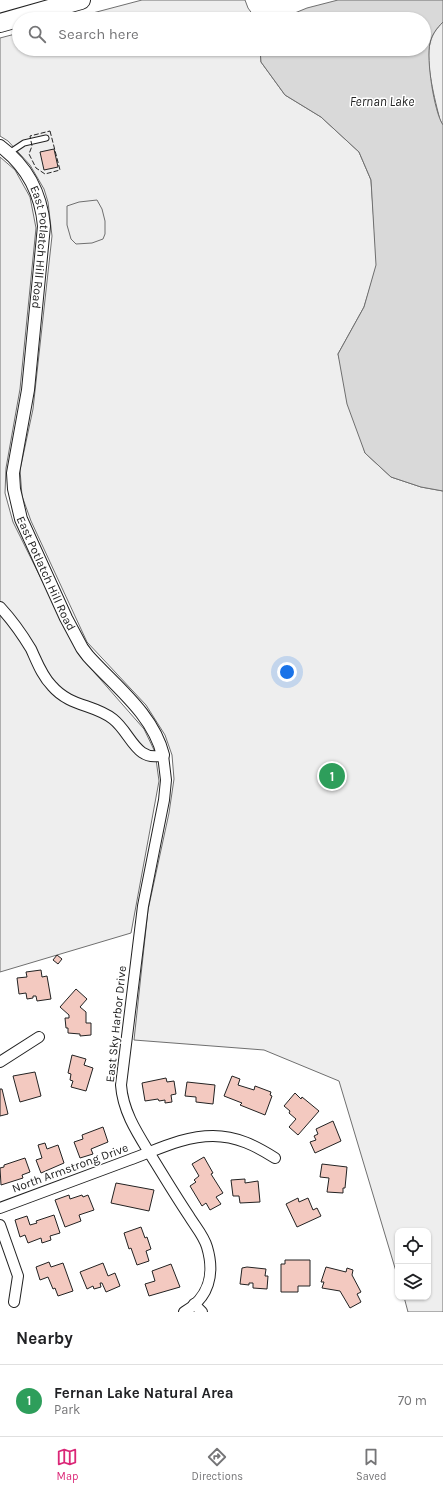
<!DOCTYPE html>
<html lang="en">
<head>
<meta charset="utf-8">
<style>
	body { margin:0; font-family:Karla,sans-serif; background:#f6f6f6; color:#202124 }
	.controls { position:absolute; right:12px; bottom:12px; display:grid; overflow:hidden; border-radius:8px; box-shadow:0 1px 3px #0004 }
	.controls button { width:36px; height:36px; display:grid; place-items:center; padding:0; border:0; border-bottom:1px solid #e0e0e0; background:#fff; color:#202124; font:20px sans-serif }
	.you { position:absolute; left:287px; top:672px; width:14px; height:14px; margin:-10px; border:3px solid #fff; border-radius:50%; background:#1a73e8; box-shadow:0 0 0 6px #1a73e833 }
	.badge { display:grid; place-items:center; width:26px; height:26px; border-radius:50%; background:#db2777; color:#fff; font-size:13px; font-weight:700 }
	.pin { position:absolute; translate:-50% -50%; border:2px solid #fff; box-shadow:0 1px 4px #0006 }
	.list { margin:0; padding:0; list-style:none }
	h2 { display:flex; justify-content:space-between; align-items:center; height:52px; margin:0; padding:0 16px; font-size:17px }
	h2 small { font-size:13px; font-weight:400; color:#757577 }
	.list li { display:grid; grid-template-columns:26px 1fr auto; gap:12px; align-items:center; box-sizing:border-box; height:72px; padding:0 16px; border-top:1px solid #e0e0e0 }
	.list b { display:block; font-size:15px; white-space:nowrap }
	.list p { margin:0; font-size:13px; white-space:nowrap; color:#757577 }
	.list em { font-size:13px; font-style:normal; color:#757577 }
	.icon { flex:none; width:22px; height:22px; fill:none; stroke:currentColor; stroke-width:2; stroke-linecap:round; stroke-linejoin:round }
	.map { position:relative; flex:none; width:443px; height:1312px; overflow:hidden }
	.search { position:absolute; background:#fff; box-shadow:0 1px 3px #0004; left:12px; right:12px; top:12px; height:44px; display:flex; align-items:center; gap:10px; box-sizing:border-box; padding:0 14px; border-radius:22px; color:#757577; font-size:15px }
	.sheet { height:124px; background:#fff }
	nav { display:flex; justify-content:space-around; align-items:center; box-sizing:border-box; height:56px; border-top:1px solid #e0e0e0; background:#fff; font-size:11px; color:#757577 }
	nav a { display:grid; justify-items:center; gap:2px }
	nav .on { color:#db2777 }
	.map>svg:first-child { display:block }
	.green { fill:#eee; stroke:#6f6f6f }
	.parking { fill:#ededed; stroke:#6f6f6f }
	.water { fill:#d9d9d9; stroke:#6f6f6f }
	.building { fill:#f3c9c0; stroke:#222 }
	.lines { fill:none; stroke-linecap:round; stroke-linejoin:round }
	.service-casing { stroke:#222; stroke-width:7 }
	.minor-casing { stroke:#222; stroke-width:12 }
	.tertiary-casing { stroke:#222; stroke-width:14 }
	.motorway-casing { stroke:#222; stroke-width:20 }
	.service { stroke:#fff; stroke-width:5 }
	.minor { stroke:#fff; stroke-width:10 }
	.tertiary { stroke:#fff; stroke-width:12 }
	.motorway { stroke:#fff; stroke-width:18 }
	.fence { stroke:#222; stroke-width:1; stroke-dasharray:5 2; stroke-linecap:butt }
	.labels { text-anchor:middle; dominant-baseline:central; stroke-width:3; stroke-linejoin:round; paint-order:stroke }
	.street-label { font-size:12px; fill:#222; stroke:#fff }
	.water-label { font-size:13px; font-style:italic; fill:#222; stroke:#fff }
</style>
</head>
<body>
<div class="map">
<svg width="443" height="1312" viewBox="0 0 443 1312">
	<rect width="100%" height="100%" fill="#fff"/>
	<g class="green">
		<polygon points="142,0 245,0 248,8 256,19 70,19"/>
		<path d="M443,22V125L440,120C435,100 425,63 430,43C432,34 437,28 443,22Z"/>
		<polygon points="19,33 19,49 260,49 261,62 285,95 321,117 359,152 371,180 377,265 364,307 338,354 365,453 391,477 421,487 443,491 443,1312 408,1312 404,1297 428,1297 428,1231 398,1231 398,1278 339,1081 264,1050 134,1040 148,910 169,813 174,779 172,755 165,735 146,705 87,642 31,521 22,496 20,470 33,409 52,236 48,202 44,189 30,165 8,141 0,136 0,38"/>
		<polygon points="0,157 15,170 30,197 36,228 20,389 6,468 5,493 13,522 79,655 144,729 155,752 159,781 131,933 0,972"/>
	</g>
	<polygon class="parking" points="97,200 102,209 105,221 105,234 103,239 92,243 76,244 71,239 67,225 67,206 79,202"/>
	<path class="water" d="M338,0H443V22C437,28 432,34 430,43C426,58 434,112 443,125V491L421,487L391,477L365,453L347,404L338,354L364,307L376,265L371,180L359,152L321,117L285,95L261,62L260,49H424V19H280L307,8Z"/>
	<g class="building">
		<polygon points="54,149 58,167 44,170 40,152"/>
		<polygon points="57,955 62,959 58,964 53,960"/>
		<polygon points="41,970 42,977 47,976 51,999 37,1001 36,996 33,996 33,998 27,999 26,993 19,994 17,978 27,977 26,972"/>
		<polygon points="76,989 87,999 80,1007 86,1012 86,1023 91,1023 91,1035 80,1036 80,1034 68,1033 68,1028 66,1028 65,1018 69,1018 69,1015 60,1007"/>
		<polygon points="72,1055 86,1059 84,1065 93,1068 86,1091 71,1087 73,1081 70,1080 71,1074 68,1073"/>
		<polygon points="35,1072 41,1096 20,1102 13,1076"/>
		<polygon points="232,1076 240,1079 238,1085 254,1090 255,1086 271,1092 270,1095 272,1096 265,1115 240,1105 242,1103 224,1096"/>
		<polygon points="166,1078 167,1082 174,1081 176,1094 171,1095 172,1102 165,1103 165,1100 159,1101 158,1099 145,1101 142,1083"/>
		<polygon points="187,1082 215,1085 213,1104 196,1102 196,1097 185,1096"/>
		<polygon points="0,1089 2,1089 8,1114 0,1116"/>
		<polygon points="295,1093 301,1099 302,1097 319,1111 298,1135 289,1127 296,1119 289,1113 290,1111 284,1106"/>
		<polygon points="333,1121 341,1141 315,1153 310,1142 316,1140 314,1136 318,1134 316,1129"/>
		<polygon points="103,1127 108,1142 91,1149 93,1154 80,1158 74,1142 83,1139 82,1135"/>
		<polygon points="45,1143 47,1149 58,1145 64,1163 41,1173 36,1160 42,1158 38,1145"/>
		<polygon points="204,1157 213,1173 211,1174 223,1193 216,1197 221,1204 210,1210 206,1203 202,1206 190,1186 196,1182 194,1180 199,1176 192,1164"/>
		<polygon points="25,1158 30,1172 22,1175 23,1178 1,1185 0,1168 4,1167 4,1165"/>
		<polygon points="322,1164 347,1167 345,1188 343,1188 343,1193 327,1192 329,1178 320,1177"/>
		<polygon points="245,1179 245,1183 258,1181 260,1202 240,1203 239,1196 233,1196 231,1180"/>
		<polygon points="116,1183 154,1190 149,1211 111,1203"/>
		<polygon points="69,1195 70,1199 82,1195 83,1197 88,1195 94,1210 79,1215 81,1221 65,1227 55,1200"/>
		<polygon points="298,1198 299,1202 308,1198 313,1210 317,1208 321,1216 297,1227 286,1204"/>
		<polygon points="54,1215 60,1233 50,1236 51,1240 42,1243 41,1238 28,1243 25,1235 20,1237 15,1220 27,1216 30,1225 37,1223 36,1221"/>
		<polygon points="141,1227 145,1238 147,1237 151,1249 146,1251 149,1261 137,1265 131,1248 129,1249 124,1233"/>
		<polygon points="285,1260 310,1260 310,1286 298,1286 298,1292 281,1292 281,1264 285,1264"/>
		<polygon points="49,1262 51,1267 63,1263 73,1291 58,1296 55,1288 53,1289 48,1277 40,1280 36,1267"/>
		<polygon points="103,1263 108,1276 115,1273 120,1286 106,1292 102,1283 100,1283 101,1287 94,1289 93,1286 87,1289 80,1272"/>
		<polygon points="171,1264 180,1287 149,1296 145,1284 155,1281 152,1271"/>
		<polygon points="247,1267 266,1269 265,1276 268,1276 267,1289 253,1288 253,1283 249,1283 249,1285 240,1284 242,1268"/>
		<polygon points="326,1267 346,1272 347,1268 353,1270 352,1275 361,1292 357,1294 361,1302 350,1308 340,1291 322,1288 324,1282 321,1282"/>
	</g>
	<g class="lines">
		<g class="service-casing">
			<polyline id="service" points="9,153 24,143 46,138"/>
		</g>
		<g class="minor-casing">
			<g id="minor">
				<path d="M0,607C12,620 22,634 31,649C37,662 42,676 52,686C70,707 94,704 113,719C131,733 136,763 163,755L166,780L164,800L143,906L121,1085C123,1114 140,1137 155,1162C166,1180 177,1198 189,1216C195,1226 204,1236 207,1247C215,1274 209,1298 184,1312"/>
				<polyline points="0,1062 39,1037"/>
				<path d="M0,1208C43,1192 86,1176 129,1160C157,1150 183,1136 213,1136C237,1136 256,1146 275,1158"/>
				<polyline points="0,1225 18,1276 14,1302"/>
				<polyline points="194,1304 202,1312"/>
			</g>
		</g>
		<g class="tertiary-casing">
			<g id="tertiary">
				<path id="s1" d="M0,146C27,166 41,193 44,226L28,390L13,473L14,489L21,519L66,618L82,648L88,656C115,686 153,714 163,755"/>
			</g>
		</g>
		<g class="motorway-casing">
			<polyline id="motorway" points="0,23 81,0"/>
		</g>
		<use href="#service" class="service"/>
		<use href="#minor" class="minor"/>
		<use href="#tertiary" class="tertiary"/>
		<use href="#motorway" class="motorway"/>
		<polygon class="fence" points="50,131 60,170 45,174 36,168 29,154 32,146 30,136"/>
	</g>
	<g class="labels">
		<g class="street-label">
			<text stroke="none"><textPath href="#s1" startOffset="115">East Potlatch Hill Road</textPath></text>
			<text stroke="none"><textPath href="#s1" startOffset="450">East Potlatch Hill Road</textPath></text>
			<text transform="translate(116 1024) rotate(-84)">East Sky Harbor Drive</text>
			<text transform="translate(70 1168) rotate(-20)">North Armstrong Drive</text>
		</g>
		<g class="water-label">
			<text x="382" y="101">Fernan Lake</text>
		</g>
	</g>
</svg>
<div class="controls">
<button><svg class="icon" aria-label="locate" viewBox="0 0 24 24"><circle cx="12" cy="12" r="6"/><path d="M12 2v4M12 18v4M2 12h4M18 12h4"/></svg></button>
<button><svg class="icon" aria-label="layers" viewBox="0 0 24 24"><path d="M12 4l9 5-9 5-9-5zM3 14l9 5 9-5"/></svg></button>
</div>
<div class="you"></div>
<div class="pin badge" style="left:332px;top:776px;background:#2e9e5b">1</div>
<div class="search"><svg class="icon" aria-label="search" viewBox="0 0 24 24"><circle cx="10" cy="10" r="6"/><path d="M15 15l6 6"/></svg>Search here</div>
</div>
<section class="sheet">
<h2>Nearby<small></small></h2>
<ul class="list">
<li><span class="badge" style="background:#2e9e5b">1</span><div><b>Fernan Lake Natural Area</b><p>Park</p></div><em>70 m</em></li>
</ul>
</section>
<nav>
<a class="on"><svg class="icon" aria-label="map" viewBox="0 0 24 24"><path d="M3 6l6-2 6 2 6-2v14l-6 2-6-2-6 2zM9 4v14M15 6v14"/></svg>Map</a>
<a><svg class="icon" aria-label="directions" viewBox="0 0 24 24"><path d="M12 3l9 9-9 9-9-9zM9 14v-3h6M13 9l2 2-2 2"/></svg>Directions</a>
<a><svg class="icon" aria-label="saved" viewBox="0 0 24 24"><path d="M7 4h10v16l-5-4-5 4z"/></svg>Saved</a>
</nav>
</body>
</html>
